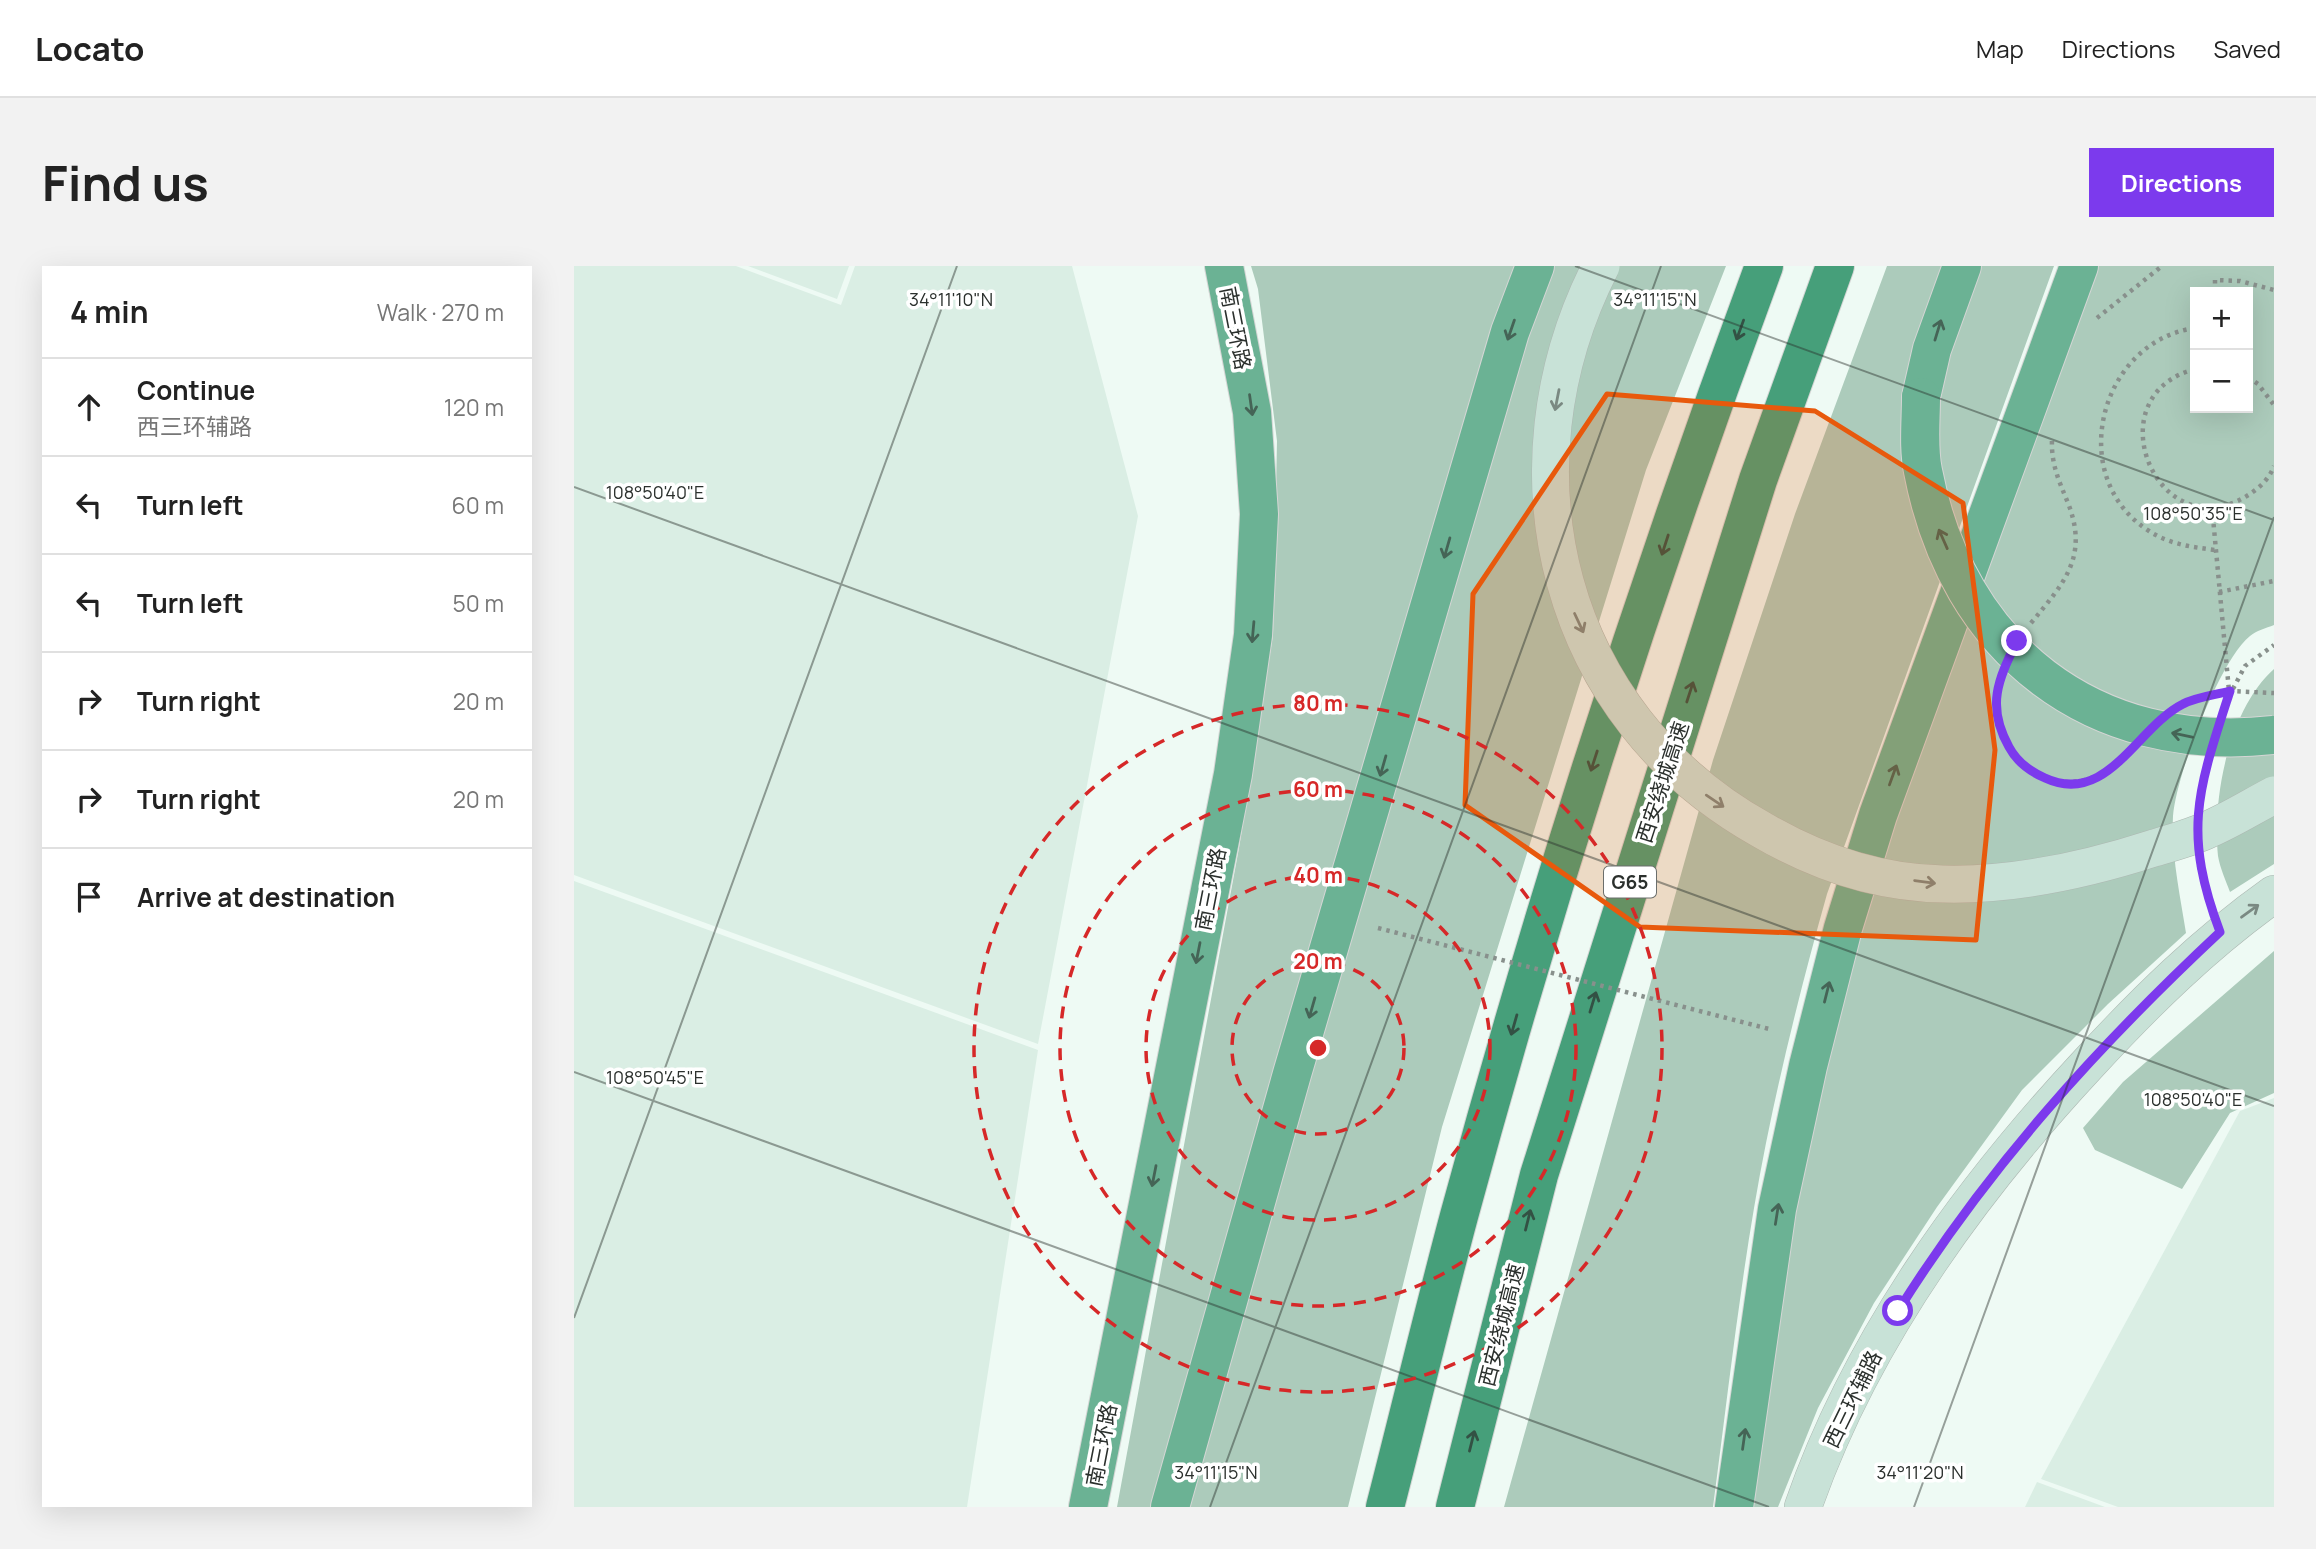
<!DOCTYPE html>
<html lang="en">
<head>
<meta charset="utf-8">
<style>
	body { margin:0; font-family:Manrope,"Noto Sans SC",sans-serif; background:#f2f2f2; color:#222 }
	.controls { position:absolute; right:21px; top:21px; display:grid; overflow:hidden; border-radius:0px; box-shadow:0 7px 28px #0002 }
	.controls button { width:63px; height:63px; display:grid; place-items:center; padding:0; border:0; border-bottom:2px solid #e0e0e0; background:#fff; color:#222; font:35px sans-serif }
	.stop { position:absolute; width:21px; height:21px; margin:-16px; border:5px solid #7c3aed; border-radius:50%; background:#fff }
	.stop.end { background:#7c3aed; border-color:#fff; box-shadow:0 2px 7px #0008 }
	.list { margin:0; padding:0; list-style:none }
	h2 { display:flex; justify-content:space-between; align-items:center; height:91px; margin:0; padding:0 28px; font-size:30px }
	h2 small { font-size:23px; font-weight:400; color:#767676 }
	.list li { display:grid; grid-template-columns:46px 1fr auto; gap:21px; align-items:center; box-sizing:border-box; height:98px; padding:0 28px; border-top:2px solid #e0e0e0 }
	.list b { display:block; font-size:26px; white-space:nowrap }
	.list p { margin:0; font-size:23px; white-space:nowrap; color:#767676 }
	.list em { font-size:23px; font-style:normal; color:#767676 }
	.icon { flex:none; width:38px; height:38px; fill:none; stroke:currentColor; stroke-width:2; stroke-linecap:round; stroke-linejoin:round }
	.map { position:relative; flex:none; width:1700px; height:1241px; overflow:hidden; border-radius:0px }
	header { display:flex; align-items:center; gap:42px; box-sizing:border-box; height:98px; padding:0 35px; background:#fff; border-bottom:2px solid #e0e0e0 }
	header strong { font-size:33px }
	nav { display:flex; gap:38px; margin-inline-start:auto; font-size:24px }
	.intro { display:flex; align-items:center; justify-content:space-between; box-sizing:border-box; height:168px; padding:0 42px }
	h1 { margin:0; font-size:49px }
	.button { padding:18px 32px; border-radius:0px; background:#7c3aed; color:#fff; font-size:24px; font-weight:700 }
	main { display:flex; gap:42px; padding:0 42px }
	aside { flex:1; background:#fff; border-radius:0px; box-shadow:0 7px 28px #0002 }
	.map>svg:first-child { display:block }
	.built { fill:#daeee4 }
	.green { fill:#accbbb; fill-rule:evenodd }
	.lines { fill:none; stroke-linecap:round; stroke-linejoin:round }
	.secondary-casing { stroke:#adb8b2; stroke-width:38 }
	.trunk-casing { stroke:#d5d6d5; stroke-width:40 }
	.motorway-casing { stroke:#d5d6d5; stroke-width:40 }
	.path { stroke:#88908c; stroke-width:4.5; stroke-dasharray:3.5 5; stroke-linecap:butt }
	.secondary { stroke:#c8e2d7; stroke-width:37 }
	.trunk { stroke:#6bb294; stroke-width:38 }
	.motorway { stroke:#469f7a; stroke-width:38 }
	.secondary-bridge-casing { stroke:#adb8b2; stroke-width:38; stroke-linecap:butt }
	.trunk-bridge-casing { stroke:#d5d6d5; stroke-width:40; stroke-linecap:butt }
	.path-bridge { stroke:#88908c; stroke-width:4.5; stroke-dasharray:3.5 5; stroke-linecap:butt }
	.secondary-bridge { stroke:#c8e2d7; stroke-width:37 }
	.trunk-bridge { stroke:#6bb294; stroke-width:38 }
	.oneway { stroke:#456456 }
	.oneway2 { stroke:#335144 }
	.oneway3 { stroke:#7a8982 }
	.route { stroke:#7c3aed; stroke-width:9 }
	.marked { fill:#e8590c; fill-opacity:0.2; stroke:#e8590c; stroke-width:5; stroke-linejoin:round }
	.ticks { fill:none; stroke:#2b302d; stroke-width:2; stroke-opacity:0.45 }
	.ring { fill:none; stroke:#d62828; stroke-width:3.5; stroke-dasharray:12 9 }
	.labels { text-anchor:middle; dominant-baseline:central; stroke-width:7; stroke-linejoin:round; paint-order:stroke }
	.shield { fill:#fff; stroke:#6b6e6c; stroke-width:2 }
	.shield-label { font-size:19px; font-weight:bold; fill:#2b302d }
	.street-label { font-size:21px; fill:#2b302d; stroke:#fff }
	.ticks-label { font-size:18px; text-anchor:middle; fill:#2b302d; stroke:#fff; stroke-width:7; stroke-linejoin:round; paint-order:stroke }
	.centre { fill:#d62828; stroke:#fff; stroke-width:3.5 }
	.ring-label { font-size:21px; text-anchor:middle; font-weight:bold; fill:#d62828; stroke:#fff; stroke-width:7; stroke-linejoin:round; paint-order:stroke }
</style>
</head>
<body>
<header>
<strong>Locato</strong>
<nav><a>Map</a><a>Directions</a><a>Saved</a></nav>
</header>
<div class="intro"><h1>Find us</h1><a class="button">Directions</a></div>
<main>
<aside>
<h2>4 min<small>Walk · 270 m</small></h2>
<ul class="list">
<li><svg class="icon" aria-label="ahead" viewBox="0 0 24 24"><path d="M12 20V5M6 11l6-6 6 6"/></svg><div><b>Continue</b><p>西三环辅路</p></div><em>120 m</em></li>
<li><svg class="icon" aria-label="left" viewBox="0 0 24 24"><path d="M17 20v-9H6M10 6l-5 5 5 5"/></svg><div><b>Turn left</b></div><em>60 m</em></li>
<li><svg class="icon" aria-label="left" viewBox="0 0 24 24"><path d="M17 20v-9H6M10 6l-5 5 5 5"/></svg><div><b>Turn left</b></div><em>50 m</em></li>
<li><svg class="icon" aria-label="right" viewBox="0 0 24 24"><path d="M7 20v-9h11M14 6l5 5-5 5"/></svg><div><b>Turn right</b></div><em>20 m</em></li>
<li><svg class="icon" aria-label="right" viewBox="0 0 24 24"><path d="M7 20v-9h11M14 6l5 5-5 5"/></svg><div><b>Turn right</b></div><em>20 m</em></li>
<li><svg class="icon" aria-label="arrive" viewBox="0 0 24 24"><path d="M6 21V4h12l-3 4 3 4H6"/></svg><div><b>Arrive at destination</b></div></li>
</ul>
</aside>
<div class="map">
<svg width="1700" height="1241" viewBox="0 0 1700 1241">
	<rect width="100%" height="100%" fill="#eefaf4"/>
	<g class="built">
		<polygon points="0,0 162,0 267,39 281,0 498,0 564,250 464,778 0,609"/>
		<polygon points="174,0 275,0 263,33"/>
		<polygon points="0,615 464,784 393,1241 0,1241"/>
		<polygon points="1700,832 1700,1241 1544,1241 1467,1213 1666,845"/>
		<polygon points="1463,1216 1531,1241 1451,1241"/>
	</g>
	<g class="green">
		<polygon points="677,0 1152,0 1072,204 868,861 774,1241 543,1241 665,582 699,369 703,175 684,23"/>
		<path d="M1313,0H1480L1253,628C1230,710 1209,793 1192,877C1168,997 1155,1120 1139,1241H930L1139,494L1221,248Z"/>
		<path d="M1521,0H1700V359C1692,362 1682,365 1676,370C1645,395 1602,510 1599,550C1597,588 1606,629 1612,667L1534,738L1448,824L1363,941L1300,1037L1244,1142L1204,1241H1175L1222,917L1267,729L1322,551ZM1621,26H1674V142H1621Z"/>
		<path d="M1700,403V598L1656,626C1652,615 1646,602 1644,590C1638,532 1655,443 1700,403Z"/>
		<polygon points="1700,685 1700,827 1656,847 1608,923 1521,884 1509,862 1549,816"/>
	</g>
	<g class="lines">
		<g class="secondary-casing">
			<path id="secondary" d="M1229,1241C1287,1074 1394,927 1513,799C1571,736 1631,677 1700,628"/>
		</g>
		<g class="trunk-casing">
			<g id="trunk">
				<polyline points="1347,131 1358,83 1388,0"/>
				<polyline points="514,1241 659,508 679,369 685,248 678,146 650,0"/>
				<polyline points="596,1241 718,808 936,66 961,0"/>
				<polyline points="1160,1241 1203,943 1234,800 1269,662 1304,549 1505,0"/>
			</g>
		</g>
		<g class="motorway-casing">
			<g id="motorway">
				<path d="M811,1241C836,1144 859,1047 885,950C972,629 1074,312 1190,0"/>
				<polyline points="881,1241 965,909 1184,214 1261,0"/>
			</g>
		</g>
		<g class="path">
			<polyline points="1641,26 1641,14 1666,15 1700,24"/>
			<polyline points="1523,52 1588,0"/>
			<path d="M1621,62C1526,75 1490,211 1575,265C1595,278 1617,281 1641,284"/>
			<path d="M1621,103C1519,130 1583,283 1671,231C1683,224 1695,214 1700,200"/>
			<polyline points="1674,111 1684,118 1700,139"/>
			<polyline points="1638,241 1655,425"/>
			<polyline points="1645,326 1700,315"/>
			<path d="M1457,357C1490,317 1515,291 1494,237C1485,215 1477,198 1478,174"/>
			<path d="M1425,417C1407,497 1490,551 1553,489"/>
			<polyline points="1622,434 1655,425 1700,427"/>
			<polyline points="1651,438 1671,400 1700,379"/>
			<polyline points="1625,533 1631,503"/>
			<polyline points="1625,600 1636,639"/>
		</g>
		<use href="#secondary" class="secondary"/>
		<use href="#trunk" class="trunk"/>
		<use href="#motorway" class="motorway"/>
		<g class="secondary-bridge-casing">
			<path id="secondary-bridge" d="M1027,0C922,205 983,450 1188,564C1243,596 1304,617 1369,618C1441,620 1512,604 1580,582C1597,577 1615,572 1631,565C1655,555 1677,541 1700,529"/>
		</g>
		<g class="trunk-bridge-casing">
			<path id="trunk-bridge" d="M1347,131C1347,155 1344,182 1349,205C1383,383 1518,489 1700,469"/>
		</g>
		<polyline class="path-bridge" points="804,662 1195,763"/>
		<use href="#secondary-bridge" class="secondary-bridge"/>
		<use href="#trunk-bridge" class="trunk-bridge"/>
	</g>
	<defs><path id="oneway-shaft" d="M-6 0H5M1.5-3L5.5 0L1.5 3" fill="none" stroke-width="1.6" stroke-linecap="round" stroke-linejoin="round" transform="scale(1.75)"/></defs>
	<g class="oneway">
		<use href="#oneway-shaft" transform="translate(937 64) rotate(109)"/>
		<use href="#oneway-shaft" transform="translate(1364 64) rotate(-73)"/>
		<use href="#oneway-shaft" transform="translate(677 139) rotate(82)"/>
		<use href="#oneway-shaft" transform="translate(1369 273) rotate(-114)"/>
		<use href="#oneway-shaft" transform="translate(873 282) rotate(106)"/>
		<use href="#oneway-shaft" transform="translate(679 366) rotate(95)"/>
		<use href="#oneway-shaft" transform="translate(1608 469) rotate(-168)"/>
		<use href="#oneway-shaft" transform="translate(809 500) rotate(106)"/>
		<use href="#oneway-shaft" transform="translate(1319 509) rotate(-70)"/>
		<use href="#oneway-shaft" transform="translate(624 687) rotate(101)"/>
		<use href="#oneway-shaft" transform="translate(1253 726) rotate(-76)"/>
		<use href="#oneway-shaft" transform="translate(738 742) rotate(106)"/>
		<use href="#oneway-shaft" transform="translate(580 910) rotate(101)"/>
		<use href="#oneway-shaft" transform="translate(1203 948) rotate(-81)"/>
		<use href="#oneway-shaft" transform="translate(1170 1173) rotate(-82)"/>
	</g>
	<g class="oneway2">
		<use href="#oneway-shaft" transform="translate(1166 64) rotate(110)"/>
		<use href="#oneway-shaft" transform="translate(1091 279) rotate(108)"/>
		<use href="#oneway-shaft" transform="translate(1116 426) rotate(-72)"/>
		<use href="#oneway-shaft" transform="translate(1020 495) rotate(108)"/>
		<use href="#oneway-shaft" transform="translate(1019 736) rotate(-73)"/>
		<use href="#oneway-shaft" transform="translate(940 759) rotate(106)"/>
		<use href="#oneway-shaft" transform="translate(954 954) rotate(-76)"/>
		<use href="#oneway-shaft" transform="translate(898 1175) rotate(-76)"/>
	</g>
	<g class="oneway3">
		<use href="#oneway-shaft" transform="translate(983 134) rotate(101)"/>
		<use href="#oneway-shaft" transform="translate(1005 357) rotate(65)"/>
		<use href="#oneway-shaft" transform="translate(1141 535) rotate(34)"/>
		<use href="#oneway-shaft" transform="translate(1351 616) rotate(8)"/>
		<use href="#oneway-shaft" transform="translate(1676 645) rotate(-36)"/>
	</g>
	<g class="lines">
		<path class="route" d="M1324,1045C1414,901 1523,781 1646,666C1608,565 1624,524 1656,425C1641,429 1622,431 1609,438C1563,461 1533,541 1471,512C1455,505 1443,496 1435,481C1412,440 1424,414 1443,375"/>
	</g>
	<path class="marked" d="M1033,128L1241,145L1389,237L1421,484L1402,674L1066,661L891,539L899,328Z"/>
	<path class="ticks" d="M1001,0L1700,254M0,221L1700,840M0,806L1195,1241M0,1052L383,0M636,1241L1087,0M1340,1241L1700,251"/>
	<g class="ring">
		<circle cx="744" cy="782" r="86"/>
		<circle cx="744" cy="782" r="172"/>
		<circle cx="744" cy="782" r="258"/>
		<circle cx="744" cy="782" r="344"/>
	</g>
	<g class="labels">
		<rect class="shield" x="1030" y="600.5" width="52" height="31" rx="5"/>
		<g class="shield-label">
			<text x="1056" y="616">G65</text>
		</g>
		<g class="street-label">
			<text transform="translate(662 62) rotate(79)">南三环路</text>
			<text transform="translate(1088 516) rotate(-72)">西安绕城高速</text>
			<text transform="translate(636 623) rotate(-79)">南三环路</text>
			<text transform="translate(927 1059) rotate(-76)">西安绕城高速</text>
			<text transform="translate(1278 1133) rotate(-64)">西三环辅路</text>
			<text transform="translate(527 1179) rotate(-79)">南三环路</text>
		</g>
	</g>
	<g class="ticks-label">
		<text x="377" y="40">34°11'10"N</text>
		<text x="1081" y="40">34°11'15"N</text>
		<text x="81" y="233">108°50'40"E</text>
		<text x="1619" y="254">108°50'35"E</text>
		<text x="81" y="818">108°50'45"E</text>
		<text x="1619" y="840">108°50'40"E</text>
		<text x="642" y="1213">34°11'15"N</text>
		<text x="1346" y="1213">34°11'20"N</text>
	</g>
	<circle cx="744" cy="782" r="10" class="centre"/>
	<g class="ring-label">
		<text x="744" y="445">80 m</text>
		<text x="744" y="531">60 m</text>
		<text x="744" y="617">40 m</text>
		<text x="744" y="703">20 m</text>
	</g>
</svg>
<div class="controls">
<button>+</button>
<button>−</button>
</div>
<div class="stop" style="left:1324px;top:1045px"></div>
<div class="stop end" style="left:1443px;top:375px"></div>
</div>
</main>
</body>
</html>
